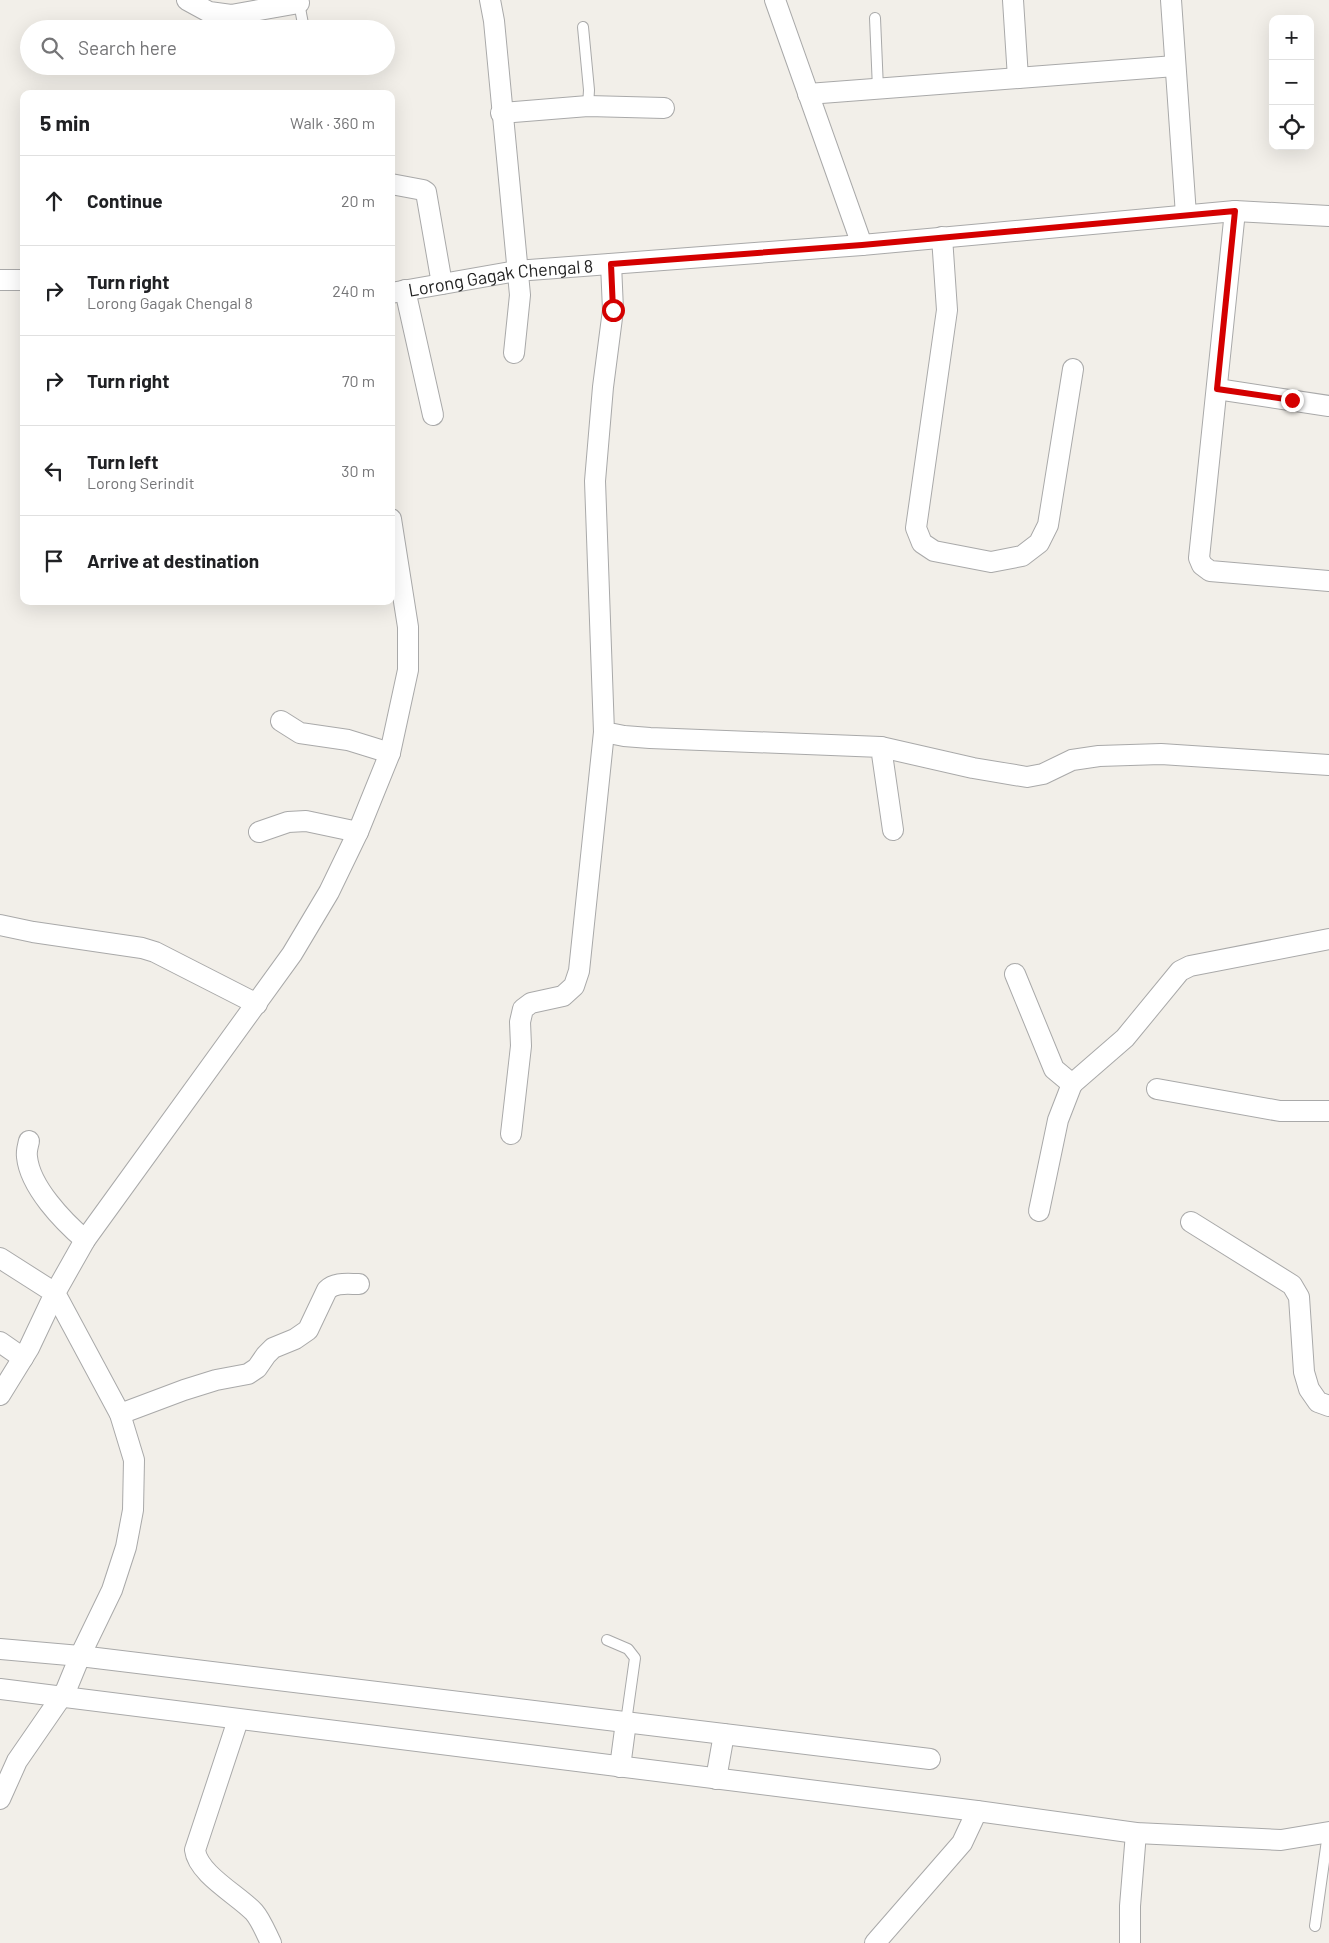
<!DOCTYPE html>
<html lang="en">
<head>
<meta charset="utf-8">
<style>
	body { margin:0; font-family:Barlow,sans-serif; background:#f6f6f6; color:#202124 }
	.controls { position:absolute; right:15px; top:15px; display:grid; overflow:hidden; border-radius:10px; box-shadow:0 5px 20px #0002 }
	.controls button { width:45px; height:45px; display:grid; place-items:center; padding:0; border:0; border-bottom:1px solid #e0e0e0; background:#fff; color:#202124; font:25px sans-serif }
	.stop { position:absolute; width:15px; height:15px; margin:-11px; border:4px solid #d40000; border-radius:50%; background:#fff }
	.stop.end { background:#d40000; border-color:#fff; box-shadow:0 1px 5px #0008 }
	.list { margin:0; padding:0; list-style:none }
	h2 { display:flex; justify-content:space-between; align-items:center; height:65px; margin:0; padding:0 20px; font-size:21px }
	h2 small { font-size:16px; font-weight:400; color:#757577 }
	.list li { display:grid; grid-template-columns:32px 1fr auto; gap:15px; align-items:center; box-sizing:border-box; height:90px; padding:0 20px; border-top:1px solid #e0e0e0 }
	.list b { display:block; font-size:19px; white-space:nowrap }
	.list p { margin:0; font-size:16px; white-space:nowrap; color:#757577 }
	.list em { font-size:16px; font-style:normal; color:#757577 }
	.icon { flex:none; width:28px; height:28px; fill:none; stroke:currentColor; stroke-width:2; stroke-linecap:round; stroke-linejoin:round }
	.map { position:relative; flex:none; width:1329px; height:1943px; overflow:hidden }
	.search { position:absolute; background:#fff; box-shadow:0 5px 20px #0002; left:20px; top:20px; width:375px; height:55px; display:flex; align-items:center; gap:12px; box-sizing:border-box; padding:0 18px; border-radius:28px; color:#757577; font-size:19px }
	.panel { position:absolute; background:#fff; box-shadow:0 5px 20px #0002; left:20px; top:90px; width:375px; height:515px; border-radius:10px }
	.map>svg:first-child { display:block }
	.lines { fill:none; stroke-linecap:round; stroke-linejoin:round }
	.lane-casing { stroke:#a9a9a9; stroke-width:12 }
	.street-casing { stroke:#a9a9a9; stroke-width:22 }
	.lane { stroke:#fff; stroke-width:10 }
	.street { stroke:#fff; stroke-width:20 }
	.route { stroke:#d40000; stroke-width:6 }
	.labels { text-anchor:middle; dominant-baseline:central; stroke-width:4; stroke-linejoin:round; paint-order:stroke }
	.street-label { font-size:18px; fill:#222; stroke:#fff }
</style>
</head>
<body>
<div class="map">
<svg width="1329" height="1943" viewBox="0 0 1329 1943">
	<rect width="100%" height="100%" fill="#f2efe9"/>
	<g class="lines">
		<g class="lane-casing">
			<g id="lane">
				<polyline points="299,3 304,29"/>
				<polyline points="875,18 878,89"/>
				<polyline points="583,27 589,90 588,106"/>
				<polyline points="607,1640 628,1649 635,1658 626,1722"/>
				<polyline points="1315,1926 1328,1833"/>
			</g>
		</g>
		<g class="street-casing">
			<g id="street">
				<polyline points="187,0 209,12 231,15 299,3 298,0"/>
				<polyline points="490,0 494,21 520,295 514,353"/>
				<polyline points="775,0 862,245"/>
				<polyline points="1013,0 1018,78"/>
				<polyline points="1171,0 1186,215"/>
				<polyline points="808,94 1175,66"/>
				<polyline points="501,113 588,106 664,108"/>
				<polyline points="391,184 423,190 426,192 442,284"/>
				<polyline points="1235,211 1199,558 1202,565 1210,571 1329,581"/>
				<polyline points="942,237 947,310 916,528 922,543 934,551 991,562 1022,556 1039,543 1048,525 1073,369"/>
				<polyline points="611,264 613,310 603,387 595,481 604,732 624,736 650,738 881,747 893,830"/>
				<polyline points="0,280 24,280"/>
				<polyline points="405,290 433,415"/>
				<path id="s1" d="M391,293L516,271L862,245L1235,211L1329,216"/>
				<polyline points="1217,389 1329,406"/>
				<polyline points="281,721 300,733 348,740 390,753"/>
				<polyline points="881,747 973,768 1027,777 1043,774 1072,760 1099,756 1161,754 1329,765"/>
				<polyline points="259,832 288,822 306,821 358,832"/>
				<polyline points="0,925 33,932 142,948 155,952 257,1004"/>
				<polyline points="1015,974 1054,1069 1072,1084 1125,1038 1180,971 1190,966 1329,939"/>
				<polyline points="1157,1089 1280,1111 1329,1111"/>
				<polyline points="511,1134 521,1046 520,1022 523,1009 531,1003 563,996 574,986 579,971 604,732"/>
				<path d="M29,1141C28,1146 26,1151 27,1157C30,1187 63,1221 85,1240"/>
				<polyline points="1039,1211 1058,1120 1072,1084"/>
				<polyline points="1191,1222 1292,1285 1299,1297 1304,1372 1309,1389 1318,1402 1329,1406"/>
				<polyline points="0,1258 55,1293 29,1348 0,1395"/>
				<polyline points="0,1342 23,1358"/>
				<path d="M120,1414L184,1390L216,1380L248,1374L257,1368L266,1355L273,1348L295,1339L308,1330L327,1290C335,1282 347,1284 359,1284"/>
				<polyline points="0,1649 80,1656 930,1759"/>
				<polyline points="0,1689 977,1811 1136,1833 1281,1840 1329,1832"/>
				<path d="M238,1720L195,1850C198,1874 238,1895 254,1912C261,1920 266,1933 271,1943"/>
				<polyline points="620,1767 626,1722"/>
				<polyline points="716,1779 724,1734"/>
				<polyline points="0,1799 17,1761 66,1690 80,1656 112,1590 126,1547 133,1510 134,1460 120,1414 55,1293 85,1240 292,954 329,892 358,832 390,753 408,670 408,627 391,519"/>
				<polyline points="875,1943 962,1843 977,1811"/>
				<polyline points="1130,1943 1130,1906 1136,1833"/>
			</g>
		</g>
		<use href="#lane" class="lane"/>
		<use href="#street" class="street"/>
	</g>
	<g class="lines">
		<polyline class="route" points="613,310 611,264 862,245 1235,211 1217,389 1292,400"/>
	</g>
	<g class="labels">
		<g class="street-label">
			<text stroke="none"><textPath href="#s1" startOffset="111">Lorong Gagak Chengal 8</textPath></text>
		</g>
	</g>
</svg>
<div class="controls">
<button>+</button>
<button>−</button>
<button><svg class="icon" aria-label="locate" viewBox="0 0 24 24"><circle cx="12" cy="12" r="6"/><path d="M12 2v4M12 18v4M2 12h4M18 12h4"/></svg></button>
</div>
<div class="stop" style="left:613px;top:310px"></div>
<div class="stop end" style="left:1292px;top:400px"></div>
<div class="search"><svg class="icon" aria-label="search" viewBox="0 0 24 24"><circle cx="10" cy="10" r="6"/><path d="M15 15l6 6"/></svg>Search here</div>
<section class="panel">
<h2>5 min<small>Walk · 360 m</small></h2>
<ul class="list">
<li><svg class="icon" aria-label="ahead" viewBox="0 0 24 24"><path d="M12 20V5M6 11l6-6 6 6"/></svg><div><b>Continue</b></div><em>20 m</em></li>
<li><svg class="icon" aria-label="right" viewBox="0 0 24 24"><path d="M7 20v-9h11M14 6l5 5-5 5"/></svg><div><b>Turn right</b><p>Lorong Gagak Chengal 8</p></div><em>240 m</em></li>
<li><svg class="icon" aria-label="right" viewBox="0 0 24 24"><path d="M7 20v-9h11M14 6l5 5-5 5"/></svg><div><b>Turn right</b></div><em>70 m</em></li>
<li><svg class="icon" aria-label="left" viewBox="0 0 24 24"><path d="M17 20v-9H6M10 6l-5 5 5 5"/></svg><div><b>Turn left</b><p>Lorong Serindit</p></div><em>30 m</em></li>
<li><svg class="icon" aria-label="arrive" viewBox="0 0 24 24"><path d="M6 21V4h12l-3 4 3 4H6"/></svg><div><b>Arrive at destination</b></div></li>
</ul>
</section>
</div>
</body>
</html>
